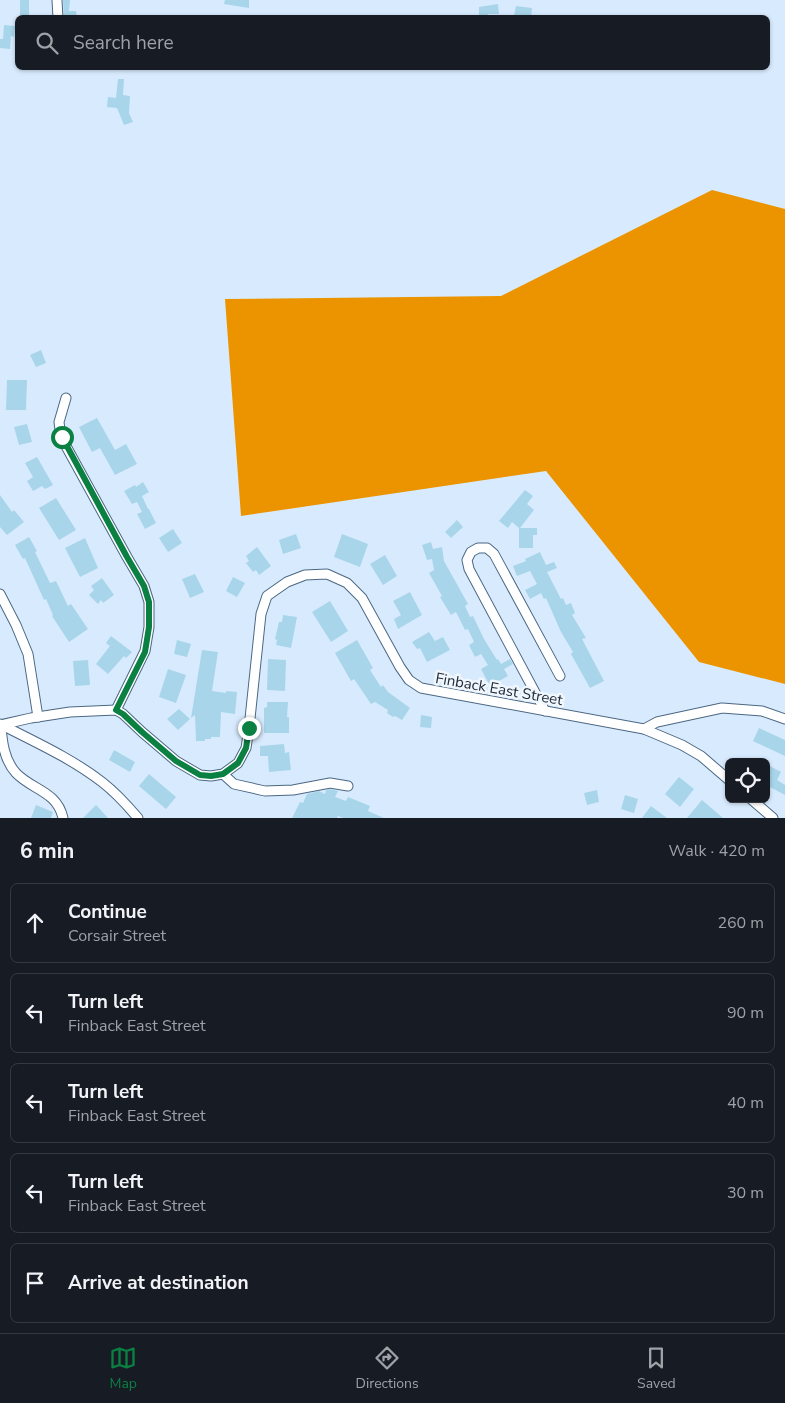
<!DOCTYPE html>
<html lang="en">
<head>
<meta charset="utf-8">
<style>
	body { margin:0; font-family:"Nunito Sans",sans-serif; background:#242831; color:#f1f3f6 }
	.controls { position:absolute; right:15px; bottom:15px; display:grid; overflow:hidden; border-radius:8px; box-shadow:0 1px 4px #0004 }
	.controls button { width:45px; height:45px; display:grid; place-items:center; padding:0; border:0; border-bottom:1px solid #363941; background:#171b24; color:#f1f3f6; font:25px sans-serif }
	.stop { position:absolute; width:15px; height:15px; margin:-11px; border:4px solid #0b8043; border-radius:50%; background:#fff }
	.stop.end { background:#0b8043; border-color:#fff; box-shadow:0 1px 5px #0008 }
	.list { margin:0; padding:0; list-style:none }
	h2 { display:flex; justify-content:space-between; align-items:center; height:65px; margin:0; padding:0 20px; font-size:21px }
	h2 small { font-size:16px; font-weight:400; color:#9ea1a6 }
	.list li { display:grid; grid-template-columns:32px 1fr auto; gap:15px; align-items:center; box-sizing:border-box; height:80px; margin:0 10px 10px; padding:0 10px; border:1px solid #363941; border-radius:8px }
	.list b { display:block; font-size:19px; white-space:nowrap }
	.list p { margin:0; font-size:16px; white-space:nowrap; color:#9ea1a6 }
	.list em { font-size:16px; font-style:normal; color:#9ea1a6 }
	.icon { flex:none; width:28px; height:28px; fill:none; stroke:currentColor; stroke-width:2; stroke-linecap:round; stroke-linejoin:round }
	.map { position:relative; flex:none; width:785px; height:818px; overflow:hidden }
	.search { position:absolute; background:#171b24; box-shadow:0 1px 4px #0004; left:15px; right:15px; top:15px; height:55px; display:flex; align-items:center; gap:12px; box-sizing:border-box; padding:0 18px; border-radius:8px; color:#9ea1a6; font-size:19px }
	.sheet { height:515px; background:#171b24 }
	nav { display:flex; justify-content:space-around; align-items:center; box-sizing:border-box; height:70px; border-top:1px solid #363941; background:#171b24; font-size:14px; color:#9ea1a6 }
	nav a { display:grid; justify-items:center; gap:2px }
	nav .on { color:#0b8043 }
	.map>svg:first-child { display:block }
	.forest { fill:#eb9400 }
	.building { fill:#a8d5ea }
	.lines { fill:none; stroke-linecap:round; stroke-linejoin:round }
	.minor-casing { stroke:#4b6783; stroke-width:11 }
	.minor { stroke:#fff; stroke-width:9 }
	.route { stroke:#0b8043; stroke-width:6 }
	.labels { text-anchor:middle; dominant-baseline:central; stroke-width:5; stroke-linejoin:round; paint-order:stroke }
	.street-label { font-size:15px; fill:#202c38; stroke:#f0f6fd }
</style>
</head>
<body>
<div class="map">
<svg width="785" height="818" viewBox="0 0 785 818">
	<rect width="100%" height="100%" fill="#d8ebfe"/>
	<polygon class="forest" points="712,190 785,209 785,684 699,662 546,471 241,516 225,299 501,296"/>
	<g class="building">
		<rect x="20" y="0" width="9" height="18"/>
		<polygon points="63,0 70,0 69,11 76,11 77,18 64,18"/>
		<polygon points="225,0 249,0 249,8 224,4"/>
		<polygon points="498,4 499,14 488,14 489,18 479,18 479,7"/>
		<polygon points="516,6 532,8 531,18 514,16"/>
		<polygon points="4,25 15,26 14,37 11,36 10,49 0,48 0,39 3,39"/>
		<polygon points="118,79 124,79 123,95 130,96 129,113 133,122 124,125 117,108 107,107 108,97 116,98"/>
		<polygon points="41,350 46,363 36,367 30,355"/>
		<polygon points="7,380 27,380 26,410 6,410"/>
		<polygon points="97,418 115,450 126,444 137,464 115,475 100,448 92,452 79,427"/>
		<polygon points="27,424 32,442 19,445 14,427"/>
		<polygon points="37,457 53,485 45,489 42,486 33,491 27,481 33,477 25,463"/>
		<polygon points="143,482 149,492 142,496 148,509 149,509 156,523 145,529 137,514 142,512 137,502 132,504 124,491 135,485 136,487"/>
		<polygon points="525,490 533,496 527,504 534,510 520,528 537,528 537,535 533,535 533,548 519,548 519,528 512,522 508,528 499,521"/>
		<polygon points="0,495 12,512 14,510 24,522 7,535 0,527"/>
		<polygon points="56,498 76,530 59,540 39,508"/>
		<polygon points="457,520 463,527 451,538 445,532"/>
		<polygon points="173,529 182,543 168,552 159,538"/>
		<polygon points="296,534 301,548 283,554 279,540"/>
		<polygon points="342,534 368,544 360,567 334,557"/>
		<polygon points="29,537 37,551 35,552 50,583 56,581 68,606 71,604 88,629 69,642 52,616 53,615 46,599 44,600 25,558 23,559 15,545"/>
		<polygon points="85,538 98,568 80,577 65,548"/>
		<polygon points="431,542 433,549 442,547 444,561 468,604 465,606 470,617 473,616 484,639 497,660 498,659 501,664 510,659 513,664 504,669 508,676 490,686 481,669 488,665 481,654 475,657 469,645 474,642 468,629 465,630 456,612 451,615 440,597 442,596 429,573 434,570 432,559 427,560 422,545"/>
		<polygon points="257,547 271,566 259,575 256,570 253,572 246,563 249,561 246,556"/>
		<polygon points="540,552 546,565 554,562 557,568 547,572 561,599 563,598 566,605 571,603 575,613 572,615 586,638 582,639 604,681 590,688 571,654 573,652 561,632 546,598 544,599 541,593 530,599 525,590 537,584 530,571 517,576 513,566 526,561 525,559"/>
		<polygon points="385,555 397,576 383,585 370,564"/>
		<polygon points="195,574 204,592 190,598 182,579"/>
		<polygon points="233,577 245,583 237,597 226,591"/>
		<polygon points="102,578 114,595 103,603 101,600 98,604 89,595 94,590 91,586"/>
		<polygon points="410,592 422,615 398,629 394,619 401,615 393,601"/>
		<polygon points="330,601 348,631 331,642 312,612"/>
		<polygon points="283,615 297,617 291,648 276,645 277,640 275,639 279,622 282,622"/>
		<polygon points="429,632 435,641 443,637 450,650 427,662 420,648 417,649 412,642"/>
		<polygon points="111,636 132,652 126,658 124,656 108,674 96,664 110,646 106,643"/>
		<polygon points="177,640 191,644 187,657 174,654"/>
		<polygon points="357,640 373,668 370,670 381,687 383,685 388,692 410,708 402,720 395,716 393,717 387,713 388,710 375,702 371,704 354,679 351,681 335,653"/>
		<polygon points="202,650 218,652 212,691 226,693 226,691 237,692 235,714 221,712 220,737 211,737 211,739 205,739 205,741 196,741 195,715 191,718"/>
		<polygon points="268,659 286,660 285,691 267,690"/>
		<polygon points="88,660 90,685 75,686 73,661"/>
		<polygon points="168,669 186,675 176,703 159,697"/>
		<polygon points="267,702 288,702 287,717 289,717 289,733 264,733 264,708 267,707"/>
		<polygon points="179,709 190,719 178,730 167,719"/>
		<polygon points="421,715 432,717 431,728 420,727"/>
		<polygon points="759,728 785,740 785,756 753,741"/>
		<polygon points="284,744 285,753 289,752 291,770 269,772 268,756 260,756 260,746"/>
		<polygon points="114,750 135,762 130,772 109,760"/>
		<polygon points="766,764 781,772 777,780 785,785 785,795 766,785"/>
		<polygon points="149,774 176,797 166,809 139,786"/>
		<polygon points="679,777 694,789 680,807 665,794"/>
		<polygon points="330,789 338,791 335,797 346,801 348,797 370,806 368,811 384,818 343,818 338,816 337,818 292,818 300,802 303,803 307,794 319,791 325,794 326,790"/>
		<polygon points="597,790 599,802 587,805 584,793"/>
		<polygon points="625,795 638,799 634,813 621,809"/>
		<polygon points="702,800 723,818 687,818"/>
		<polygon points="36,805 53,812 51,818 31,818"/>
		<polygon points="96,805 108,818 83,818"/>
		<polygon points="651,806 667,818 642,818"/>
	</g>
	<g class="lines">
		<g class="minor-casing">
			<g id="minor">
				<polyline points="57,0 58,18"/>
				<polyline points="66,398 59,422 61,437 127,557 144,586 149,602 149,627 145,651 116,710"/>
				<polyline points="0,594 16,625 28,654 38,717"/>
				<polyline points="545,711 469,569 467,560 471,552 478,548 487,548 494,554 560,676"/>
				<path d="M0,724C35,742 71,758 102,782C115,792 127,805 138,818"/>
				<polyline points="0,725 31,718 70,712 116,710 123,714 142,732 176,761 200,775 211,776 223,774 238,763 246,748 249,728 261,614 267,596 287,582 305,575 327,574 347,583 362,598 400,667 409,680 421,688 644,729 682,745 701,756 729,780"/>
				<path d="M1,725C2,741 4,760 16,773C32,790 57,791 63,818"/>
				<polyline points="644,729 657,722 722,708 762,711 785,719"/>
				<polyline points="223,774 234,784 265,791 293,790 330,783 348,786"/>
				<polyline points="751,799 773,818"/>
			</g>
		</g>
		<use href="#minor" class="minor"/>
	</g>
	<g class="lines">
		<polyline class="route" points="62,437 127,557 144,586 149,602 149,627 145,652 116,710 123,714 142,732 176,761 200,775 211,776 223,774 238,763 246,748 249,728"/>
	</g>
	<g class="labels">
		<g class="street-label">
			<text transform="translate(499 689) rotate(10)">Finback East Street</text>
		</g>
	</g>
</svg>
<div class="controls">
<button><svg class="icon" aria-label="locate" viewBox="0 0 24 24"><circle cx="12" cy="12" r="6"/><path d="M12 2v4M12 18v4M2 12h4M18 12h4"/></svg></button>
</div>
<div class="stop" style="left:62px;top:437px"></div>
<div class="stop end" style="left:249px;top:728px"></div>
<div class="search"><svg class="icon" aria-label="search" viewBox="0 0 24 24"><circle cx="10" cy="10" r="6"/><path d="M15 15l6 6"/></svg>Search here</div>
</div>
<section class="sheet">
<h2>6 min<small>Walk · 420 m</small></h2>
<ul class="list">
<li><svg class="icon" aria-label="ahead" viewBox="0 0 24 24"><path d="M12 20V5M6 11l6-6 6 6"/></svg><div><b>Continue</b><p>Corsair Street</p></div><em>260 m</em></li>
<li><svg class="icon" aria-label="left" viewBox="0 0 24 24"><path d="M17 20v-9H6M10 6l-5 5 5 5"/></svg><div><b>Turn left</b><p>Finback East Street</p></div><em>90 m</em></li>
<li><svg class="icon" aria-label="left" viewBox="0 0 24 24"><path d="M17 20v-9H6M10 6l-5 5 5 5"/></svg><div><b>Turn left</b><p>Finback East Street</p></div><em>40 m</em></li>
<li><svg class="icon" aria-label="left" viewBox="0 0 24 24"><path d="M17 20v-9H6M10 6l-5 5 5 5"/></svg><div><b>Turn left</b><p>Finback East Street</p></div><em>30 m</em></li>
<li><svg class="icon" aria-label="arrive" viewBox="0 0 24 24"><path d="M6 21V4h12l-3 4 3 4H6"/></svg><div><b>Arrive at destination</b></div></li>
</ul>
</section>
<nav>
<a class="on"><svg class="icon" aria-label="map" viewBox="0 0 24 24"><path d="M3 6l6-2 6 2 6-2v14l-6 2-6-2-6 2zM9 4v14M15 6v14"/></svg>Map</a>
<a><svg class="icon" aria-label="directions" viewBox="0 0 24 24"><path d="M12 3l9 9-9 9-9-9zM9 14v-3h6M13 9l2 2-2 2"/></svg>Directions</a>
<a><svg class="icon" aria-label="saved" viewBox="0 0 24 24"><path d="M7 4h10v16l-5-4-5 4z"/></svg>Saved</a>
</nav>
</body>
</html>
